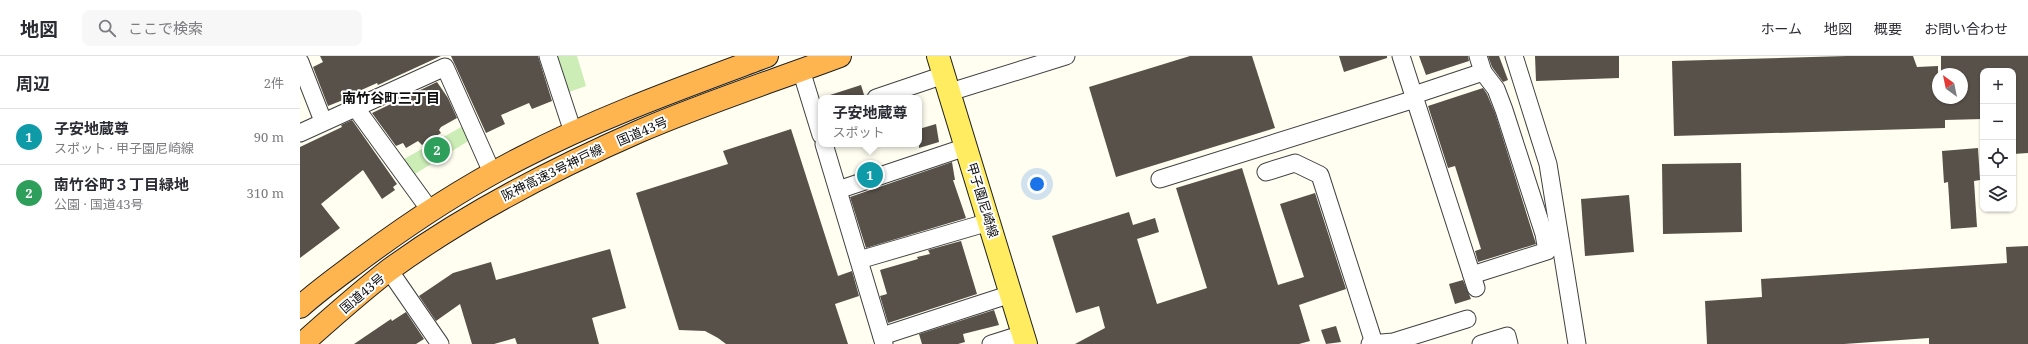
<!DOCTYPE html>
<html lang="ja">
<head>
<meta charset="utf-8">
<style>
	body { margin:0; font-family:"Noto Serif","Noto Sans JP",serif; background:#f7f7f7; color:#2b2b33 }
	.controls { position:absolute; right:12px; top:12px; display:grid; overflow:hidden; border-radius:8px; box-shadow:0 1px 3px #0004 }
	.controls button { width:36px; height:36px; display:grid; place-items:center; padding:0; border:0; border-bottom:1px solid #e1e1e2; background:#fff; color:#2b2b33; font:20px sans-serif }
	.compass { position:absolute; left:1632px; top:12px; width:36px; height:36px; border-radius:50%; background:#fff; box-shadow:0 1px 3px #0004; rotate:327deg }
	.you { position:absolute; left:737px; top:128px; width:14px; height:14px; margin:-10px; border:3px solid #fff; border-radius:50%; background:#1a73e8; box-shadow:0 0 0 6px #1a73e833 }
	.badge { display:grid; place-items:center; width:26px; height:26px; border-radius:50%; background:#d93025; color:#fff; font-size:13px; font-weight:700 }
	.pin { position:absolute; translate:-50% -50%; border:2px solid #fff; box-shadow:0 1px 4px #0006 }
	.popup { position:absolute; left:518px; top:39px; width:104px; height:52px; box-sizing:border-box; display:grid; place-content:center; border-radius:8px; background:#fff; filter:drop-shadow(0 1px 3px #0005); font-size:13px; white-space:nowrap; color:#7c7c81 }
	.popup b { font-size:15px; color:#2b2b33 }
	.popup::after { content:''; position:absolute; left:50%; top:100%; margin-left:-8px; border:8px solid transparent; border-top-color:#fff }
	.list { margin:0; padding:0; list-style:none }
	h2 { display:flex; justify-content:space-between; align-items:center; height:52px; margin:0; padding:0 16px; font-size:17px }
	h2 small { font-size:13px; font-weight:400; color:#7c7c81 }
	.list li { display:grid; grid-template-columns:26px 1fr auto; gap:12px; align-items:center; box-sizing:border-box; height:56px; padding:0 16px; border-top:1px solid #e1e1e2 }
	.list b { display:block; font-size:15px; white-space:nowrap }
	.list p { margin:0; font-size:13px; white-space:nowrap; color:#7c7c81 }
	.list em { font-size:13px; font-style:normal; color:#7c7c81 }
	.icon { flex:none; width:22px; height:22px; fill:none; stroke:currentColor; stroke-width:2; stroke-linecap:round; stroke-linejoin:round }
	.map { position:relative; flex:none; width:1728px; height:288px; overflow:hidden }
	header { display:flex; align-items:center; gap:24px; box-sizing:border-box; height:56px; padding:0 20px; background:#fff; border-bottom:1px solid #e1e1e2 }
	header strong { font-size:19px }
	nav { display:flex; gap:22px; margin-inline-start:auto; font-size:14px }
	.search { width:280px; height:36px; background:#f7f7f7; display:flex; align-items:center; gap:10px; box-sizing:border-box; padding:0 14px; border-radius:8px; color:#7c7c81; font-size:15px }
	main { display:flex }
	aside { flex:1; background:#fff }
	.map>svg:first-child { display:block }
	.green { fill:#ccedb6 }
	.building { fill:#58514a }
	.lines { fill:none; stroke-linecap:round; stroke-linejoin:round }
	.minor-casing { stroke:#414141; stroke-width:19 }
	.major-casing { stroke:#1f1f1f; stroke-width:24 }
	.highway-casing { stroke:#1f1f1f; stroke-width:24 }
	.minor { stroke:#fff; stroke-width:17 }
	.major { stroke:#ffec60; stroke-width:22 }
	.highway { stroke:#feb54f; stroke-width:22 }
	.labels { text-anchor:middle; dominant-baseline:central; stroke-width:4; stroke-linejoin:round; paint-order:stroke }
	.street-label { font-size:13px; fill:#0e0e0e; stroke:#fff }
	.neighbourhood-label { font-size:14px; font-weight:bold; fill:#0e0e0e; stroke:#fff }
</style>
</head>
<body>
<header>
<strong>地図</strong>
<div class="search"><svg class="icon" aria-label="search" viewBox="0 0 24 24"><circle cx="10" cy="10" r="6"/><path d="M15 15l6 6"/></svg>ここで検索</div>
<nav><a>ホーム</a><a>地図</a><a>概要</a><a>お問い合わせ</a></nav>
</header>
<main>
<aside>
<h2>周辺<small>2件</small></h2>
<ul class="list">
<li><span class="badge" style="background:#0f9aa8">1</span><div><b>子安地蔵尊</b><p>スポット · 甲子園尼崎線</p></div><em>90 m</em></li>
<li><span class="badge" style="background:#2e9e5b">2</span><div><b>南竹谷町３丁目緑地</b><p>公園 · 国道43号</p></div><em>310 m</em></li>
</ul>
</aside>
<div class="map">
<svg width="1728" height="288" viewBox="0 0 1728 288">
	<rect width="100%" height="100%" fill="#fffef0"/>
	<g class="green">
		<polygon points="254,0 277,0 286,30 269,36 265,32"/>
		<polygon points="163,70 170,84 115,118 104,103"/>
	</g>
	<g class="building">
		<polygon points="20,0 141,0 78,29 77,27 57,36 58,38 28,50 13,11 23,6"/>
		<polygon points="151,0 238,0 252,45 232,53 229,47 201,59 205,68 186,77"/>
		<polygon points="890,0 952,0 975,72 816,121 789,31"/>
		<polygon points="1039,0 1087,0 1087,2 1044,16"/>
		<polygon points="1119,0 1168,0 1169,5 1126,19"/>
		<polygon points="1188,0 1199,0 1208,24 1203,26 1192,11"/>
		<polygon points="1235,0 1319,0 1319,22 1236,25"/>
		<polygon points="1547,0 1613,0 1617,11 1638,10 1638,42 1662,42 1662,18 1641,18 1641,0 1728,0 1728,97 1713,98 1713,15 1683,15 1683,63 1645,64 1645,72 1374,80 1372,5"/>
		<polygon points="137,26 148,42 157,62 141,71 139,74 141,77 122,89 118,85 106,92 103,87 96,90 72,57"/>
		<polygon points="561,29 565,42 530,42 530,39"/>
		<polygon points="1183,32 1187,38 1195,57 1236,188 1178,206 1175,195 1181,193 1155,110 1148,112 1128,50"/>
		<polygon points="52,64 97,128 93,131 95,134 82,143 63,114 21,148 40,172 0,202 0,91 42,71 41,69"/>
		<polygon points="636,68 639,86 619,92 619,73"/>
		<polygon points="491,73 538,220 552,215 559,240 535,248 548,288 426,288 418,282 405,275 379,274 336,137 428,108 423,95"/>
		<polygon points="1678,92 1680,124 1674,125 1677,171 1651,173 1648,126 1644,127 1642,95"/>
		<polygon points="652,106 655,124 653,124 666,162 566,192 550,141"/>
		<polygon points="1441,107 1442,176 1363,178 1362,108"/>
		<polygon points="942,112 978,229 1004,221 980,148 1015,137 1046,233 999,249 1010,285 999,288 775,288 805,272 799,250 776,257 752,180 829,156 833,169 855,162 859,176 837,183 857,248 907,232 876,132"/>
		<polygon points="1329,139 1334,196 1285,200 1281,143"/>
		<polygon points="661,185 677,238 588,267 580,240 587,238 580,214 618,203 617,201 630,198 628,194"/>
		<polygon points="1728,190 1728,288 1629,288 1629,282 1544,288 1407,288 1405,245 1462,241 1461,223 1707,207 1706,191"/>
		<polygon points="310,193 326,252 292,262 299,288 217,288 215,282 194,288 172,288 160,248 136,265 119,240 153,217 191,206 196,224"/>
		<polygon points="1163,224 1171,243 1155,248 1149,228"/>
		<polygon points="694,254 699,269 663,278 665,286 658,288 622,288 619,278"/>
		<polygon points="106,256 124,283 116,288 54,288 91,263 92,265"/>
		<polygon points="1036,270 1041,286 1026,288 1021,274"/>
	</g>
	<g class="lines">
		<g class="minor-casing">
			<g id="minor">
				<polyline points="248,0 271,70"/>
				<polyline points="1101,0 1176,232"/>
				<polyline points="1214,0 1248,108 1277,288"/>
				<polyline points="0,6 23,65"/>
				<polyline points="501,14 521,79"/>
				<polyline points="650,36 766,0"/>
				<polyline points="1114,39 1183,16 1178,0"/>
				<polyline points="576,42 644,19"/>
				<polyline points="55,51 127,150"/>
				<polyline points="0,77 145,11 190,112"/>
				<polyline points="524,88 584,288"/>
				<polyline points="966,116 995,107 1020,119 1074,287"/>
				<polyline points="860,123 1115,43"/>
				<polyline points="538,134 666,91"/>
				<polyline points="559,204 689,166"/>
				<polyline points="89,214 140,288"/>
				<polyline points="1172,219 1247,195 1244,178 1204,54 1196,33 1183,16"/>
				<polyline points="582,280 711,238"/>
				<polyline points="691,288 723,278"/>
				<polyline points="1070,288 1093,286 1167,263"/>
				<polyline points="1181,288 1207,280 1209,288"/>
			</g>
		</g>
		<g class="major-casing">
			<polyline id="major" points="638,0 726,288"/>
		</g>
		<g class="highway-casing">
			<g id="highway">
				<path d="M0,251C20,233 43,217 64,201C114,164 166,130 221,102C300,61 384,31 467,0"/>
				<path d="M2,288C30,263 59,237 89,214C166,158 253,113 340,75C405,47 473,25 540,0"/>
			</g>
		</g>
		<use href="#minor" class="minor"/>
		<use href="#major" class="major"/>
		<use href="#highway" class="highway"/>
	</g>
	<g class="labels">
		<g class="street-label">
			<text transform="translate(342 75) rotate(-23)">国道43号</text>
			<text transform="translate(252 116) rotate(-26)">阪神高速3号神戸線</text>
			<text transform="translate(683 144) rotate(73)">甲子園尼崎線</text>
			<text transform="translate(62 237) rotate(-40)">国道43号</text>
		</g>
		<g class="neighbourhood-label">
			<text x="91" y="41">南竹谷町三丁目</text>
		</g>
	</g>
</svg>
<div class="controls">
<button>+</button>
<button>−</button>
<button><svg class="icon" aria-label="locate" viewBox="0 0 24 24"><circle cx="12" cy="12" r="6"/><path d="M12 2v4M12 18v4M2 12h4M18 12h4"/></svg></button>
<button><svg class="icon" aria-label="layers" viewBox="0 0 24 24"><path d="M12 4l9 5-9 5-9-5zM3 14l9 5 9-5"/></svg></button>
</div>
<svg class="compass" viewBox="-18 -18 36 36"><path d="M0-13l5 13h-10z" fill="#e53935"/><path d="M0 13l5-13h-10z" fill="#7c7c81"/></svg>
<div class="you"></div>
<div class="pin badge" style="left:570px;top:119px;background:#0f9aa8">1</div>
<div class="popup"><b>子安地蔵尊</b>スポット</div>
<div class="pin badge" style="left:137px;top:94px;background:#2e9e5b">2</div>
</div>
</main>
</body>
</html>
